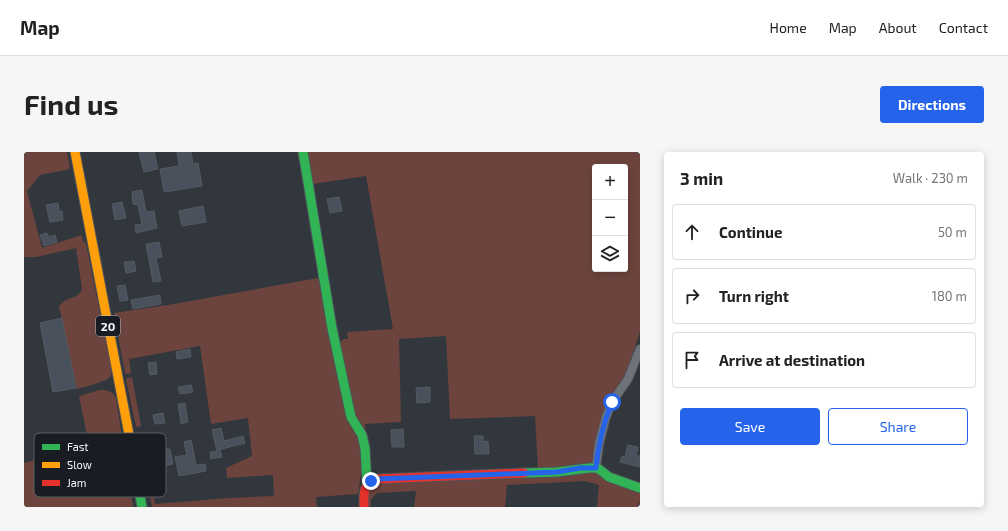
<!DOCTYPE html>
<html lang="en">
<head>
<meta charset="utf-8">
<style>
	body { margin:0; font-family:"Exo 2",sans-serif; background:#f6f6f6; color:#222 }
	.controls { position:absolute; right:12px; top:12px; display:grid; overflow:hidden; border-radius:4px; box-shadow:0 2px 10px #0003 }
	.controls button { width:36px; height:36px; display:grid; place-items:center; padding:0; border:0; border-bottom:1px solid #e0e0e0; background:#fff; color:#222; font:20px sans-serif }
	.stop { position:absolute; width:12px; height:12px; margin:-9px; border:3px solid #2563eb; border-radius:50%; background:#fff }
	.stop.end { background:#2563eb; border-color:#fff; box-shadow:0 1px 4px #0008 }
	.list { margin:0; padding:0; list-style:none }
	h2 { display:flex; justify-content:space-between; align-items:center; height:52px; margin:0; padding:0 16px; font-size:17px }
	h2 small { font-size:13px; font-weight:400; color:#767676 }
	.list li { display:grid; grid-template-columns:26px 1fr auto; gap:12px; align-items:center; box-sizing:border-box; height:56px; margin:0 8px 8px; padding:0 8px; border:1px solid #e0e0e0; border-radius:4px }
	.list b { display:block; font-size:15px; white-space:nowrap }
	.list em { font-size:13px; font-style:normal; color:#767676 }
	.actions { display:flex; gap:8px; padding:12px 16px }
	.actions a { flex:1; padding:9px 0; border:1px solid #2563eb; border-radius:4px; text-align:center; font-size:14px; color:#2563eb }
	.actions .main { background:#2563eb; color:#fff }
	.icon { flex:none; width:22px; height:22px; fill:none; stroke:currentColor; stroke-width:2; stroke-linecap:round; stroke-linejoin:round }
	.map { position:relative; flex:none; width:616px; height:355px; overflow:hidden; border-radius:4px }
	header { display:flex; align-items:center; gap:24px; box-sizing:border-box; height:56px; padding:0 20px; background:#fff; border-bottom:1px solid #e0e0e0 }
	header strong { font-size:19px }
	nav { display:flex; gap:22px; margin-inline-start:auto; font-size:14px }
	.intro { display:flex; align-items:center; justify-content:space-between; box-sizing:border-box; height:96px; padding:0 24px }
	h1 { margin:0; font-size:28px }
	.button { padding:10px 18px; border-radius:4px; background:#2563eb; color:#fff; font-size:14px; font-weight:700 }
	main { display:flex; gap:24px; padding:0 24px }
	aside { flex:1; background:#fff; border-radius:4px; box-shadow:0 2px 10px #0003 }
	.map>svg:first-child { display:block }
	.green { fill:#6c443d; fill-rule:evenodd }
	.building { fill:#49515c; stroke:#565a61 }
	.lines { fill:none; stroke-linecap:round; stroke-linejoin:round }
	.street-casing { stroke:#4e5358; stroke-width:10 }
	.fast-casing { stroke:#4e5358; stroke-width:11 }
	.slow-casing { stroke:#4e5358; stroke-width:11 }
	.jam-casing { stroke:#4e5358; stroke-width:11 }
	.street { stroke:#6e7279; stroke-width:8 }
	.fast { stroke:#30b455; stroke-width:9 }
	.slow { stroke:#ff9f0a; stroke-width:9 }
	.jam { stroke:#e5322d; stroke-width:9 }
	.route { stroke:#2563eb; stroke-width:5 }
	.labels { text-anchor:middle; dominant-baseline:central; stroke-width:4; stroke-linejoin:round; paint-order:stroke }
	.shield { fill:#191d23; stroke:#b0b4bc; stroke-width:1 }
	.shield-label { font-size:12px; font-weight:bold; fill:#f0f5fe }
	.key { fill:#191d23; stroke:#5a5e65; stroke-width:1 }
	.key-label { font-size:11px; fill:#f0f5fe }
</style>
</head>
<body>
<header>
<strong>Map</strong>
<nav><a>Home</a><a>Map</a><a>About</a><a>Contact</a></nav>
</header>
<div class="intro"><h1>Find us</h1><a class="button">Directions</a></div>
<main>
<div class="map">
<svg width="616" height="355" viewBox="0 0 616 355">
	<rect width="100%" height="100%" fill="#32373e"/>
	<g class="green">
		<path d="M0,0H43L46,17L16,23L3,39L18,96L58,83L59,90H61L62,92L88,219C87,221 87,224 86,225C82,230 60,235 53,237L35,154C37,152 40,149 42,148C50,144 54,146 58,137L52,96L12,105H0Z"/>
		<path d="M283,0H611L616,2V180L603,219L594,235L569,307L567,312L514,317L511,264L426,267L422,184L375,187L377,270L341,272L343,288L331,263L316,190L320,187H324L323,180L369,177L342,24L289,32ZM571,15H601V117H571Z"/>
		<path d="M294,126L327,272C330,279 333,285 335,292C339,305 337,329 334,342L292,345L293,355H128L118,303L119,301L122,300L131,352L204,346L250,344L249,323L203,326L202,316L228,304L224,266L187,272L176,194L105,207L107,221L103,222L101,221L90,161L150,152Z"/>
		<polygon points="108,225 117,274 113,275 112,274 102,228 103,226"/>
		<path d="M76,238C83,238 89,239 92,246L109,355H0V311L61,294L64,288L55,244Z"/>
		<polygon points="571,319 616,340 616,350 614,352 614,355 573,355 575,333 561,329 483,333 481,355 390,355 392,339 353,341 347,347 347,354 344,354 344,336 350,332"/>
	</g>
	<g class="building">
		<polygon points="115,0 130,0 134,17 120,20"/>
		<polygon points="153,0 167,0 169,12 174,11 178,34 140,40 136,17 155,14"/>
		<polygon points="118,38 122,60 130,59 133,76 112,81 111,73 118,72 114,53 109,52 108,40"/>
		<polygon points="315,45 318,59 306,61 303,47"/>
		<polygon points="98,50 102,66 91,68 88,52"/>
		<polygon points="34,51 35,60 38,59 39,68 26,70 22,53"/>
		<polygon points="179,54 182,70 158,74 155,59"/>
		<polygon points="23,81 25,85 31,83 33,90 20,94 16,83"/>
		<polygon points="135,90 138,105 132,106 137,129 129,130 122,92"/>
		<polygon points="110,109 112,119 102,121 100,110"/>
		<polygon points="101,133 104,148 96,149 93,134"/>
		<polygon points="136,143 137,152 109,157 107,148"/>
		<polygon points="38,166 52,236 29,240 16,171"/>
		<polygon points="166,197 167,205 153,207 152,200"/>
		<polygon points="132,210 133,222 126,223 124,211"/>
		<polygon points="167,233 169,240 156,242 154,235"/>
		<polygon points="406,235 406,250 393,251 392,236"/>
		<polygon points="161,251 164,270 157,272 154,252"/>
		<polygon points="139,261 141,271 131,272 129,263"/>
		<polygon points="197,276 200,289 219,284 221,291 194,298 196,298 198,305 187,307 186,300 193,299 188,278"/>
		<polygon points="379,277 380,295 368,295 367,278"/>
		<polygon points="450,284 459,284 459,290 464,289 465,302 451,302"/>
		<polygon points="167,288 172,313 181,312 182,319 155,324 151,305 163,303 160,290"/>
		<polygon points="604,293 614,295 612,304 616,304 616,315 596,310 598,304 601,305"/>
		<polygon points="146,297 149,312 139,314 136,298"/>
	</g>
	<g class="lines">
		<g class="street-casing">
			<polyline id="street" points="572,316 575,292 582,265 588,250 604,227 616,197"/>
		</g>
		<g class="fast-casing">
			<g id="fast">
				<polyline points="279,0 308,176 327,265 338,283 341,296 343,332"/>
				<polyline points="107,293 118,355"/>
				<polyline points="500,321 533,320 565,316 572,316 575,317 585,325 616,336"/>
			</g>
		</g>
		<g class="slow-casing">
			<polyline id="slow" points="51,0 107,293"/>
		</g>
		<g class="jam-casing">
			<path id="jam" d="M340,355C340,341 338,333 353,327L500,321"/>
		</g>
		<use href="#street" class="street"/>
		<use href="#fast" class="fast"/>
		<use href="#slow" class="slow"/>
		<use href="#jam" class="jam"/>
	</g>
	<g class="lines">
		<path class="route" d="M347,329L353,327L533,320L556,316H572C574,293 579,272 588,250"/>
	</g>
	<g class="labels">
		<rect class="shield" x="72" y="164" width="24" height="20" rx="3"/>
		<g class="shield-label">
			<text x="84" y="174">20</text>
		</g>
	</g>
	<rect x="10" y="281" width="132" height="64" rx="6" class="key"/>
	<rect x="18" y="292" width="18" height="6" fill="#30b455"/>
	<rect x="18" y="310" width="18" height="6" fill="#ff9f0a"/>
	<rect x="18" y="328" width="18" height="6" fill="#e5322d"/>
	<g class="key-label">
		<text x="43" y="299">Fast</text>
		<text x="43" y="317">Slow</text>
		<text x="43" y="335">Jam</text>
	</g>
</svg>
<div class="controls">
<button>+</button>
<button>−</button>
<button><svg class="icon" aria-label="layers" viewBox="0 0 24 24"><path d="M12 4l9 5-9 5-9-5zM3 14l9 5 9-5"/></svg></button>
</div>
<div class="stop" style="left:588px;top:250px"></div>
<div class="stop end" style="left:347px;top:329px"></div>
</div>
<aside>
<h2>3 min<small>Walk · 230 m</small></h2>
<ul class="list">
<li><svg class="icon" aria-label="ahead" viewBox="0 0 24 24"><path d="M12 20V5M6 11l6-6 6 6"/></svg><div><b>Continue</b></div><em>50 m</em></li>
<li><svg class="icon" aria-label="right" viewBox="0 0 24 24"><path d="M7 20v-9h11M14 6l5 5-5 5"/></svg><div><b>Turn right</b></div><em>180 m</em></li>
<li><svg class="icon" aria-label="arrive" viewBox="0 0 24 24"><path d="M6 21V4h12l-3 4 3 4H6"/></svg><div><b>Arrive at destination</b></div></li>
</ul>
<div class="actions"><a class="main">Save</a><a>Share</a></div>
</aside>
</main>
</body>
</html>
